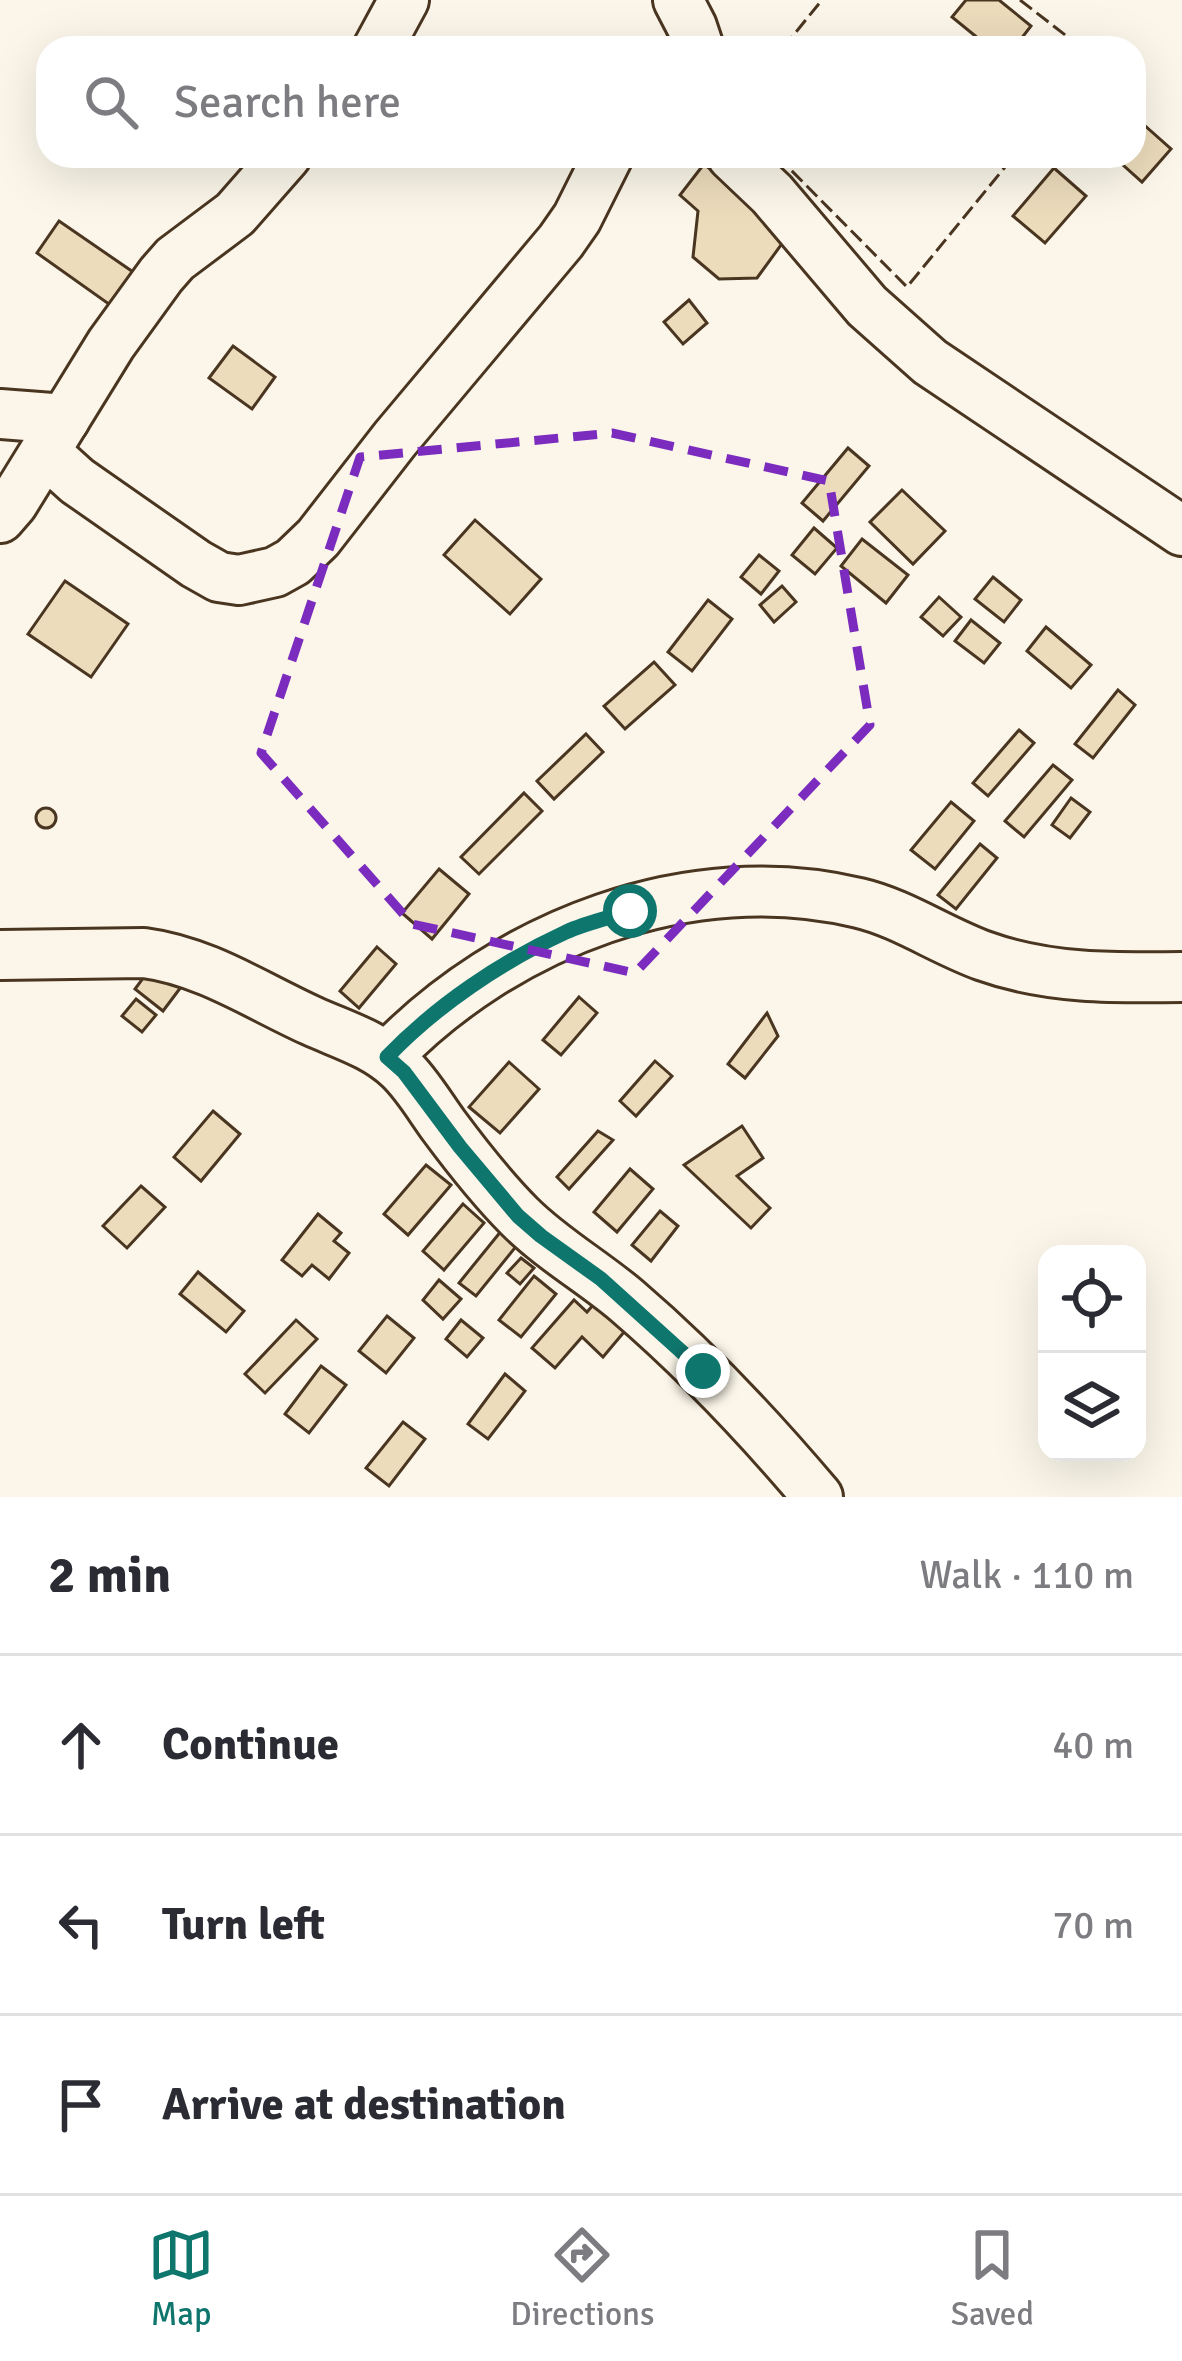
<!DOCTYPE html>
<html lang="en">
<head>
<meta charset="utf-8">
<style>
	body { margin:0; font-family:Signika,sans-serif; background:#f7f7f7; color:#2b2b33 }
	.controls { position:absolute; right:36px; bottom:36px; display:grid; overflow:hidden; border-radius:24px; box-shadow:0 12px 48px #0002 }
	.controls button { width:108px; height:108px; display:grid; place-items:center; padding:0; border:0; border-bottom:3px solid #e1e1e2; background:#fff; color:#2b2b33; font:60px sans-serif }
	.stop { position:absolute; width:36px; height:36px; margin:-27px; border:9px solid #0f766e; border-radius:50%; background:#fff }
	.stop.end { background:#0f766e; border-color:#fff; box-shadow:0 3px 12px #0008 }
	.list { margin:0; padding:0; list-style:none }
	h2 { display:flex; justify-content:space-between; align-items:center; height:156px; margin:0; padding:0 48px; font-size:51px }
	h2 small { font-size:39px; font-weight:400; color:#7c7c81 }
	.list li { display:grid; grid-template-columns:78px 1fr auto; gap:36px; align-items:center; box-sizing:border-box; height:180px; padding:0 48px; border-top:3px solid #e1e1e2 }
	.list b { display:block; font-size:45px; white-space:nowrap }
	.list em { font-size:39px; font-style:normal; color:#7c7c81 }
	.icon { flex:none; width:66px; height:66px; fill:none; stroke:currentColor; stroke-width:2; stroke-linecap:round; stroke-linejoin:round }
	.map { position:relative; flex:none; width:1182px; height:1497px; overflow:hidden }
	.search { position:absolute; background:#fff; box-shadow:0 12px 48px #0002; left:36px; right:36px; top:36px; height:132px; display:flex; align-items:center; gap:30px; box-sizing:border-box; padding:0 42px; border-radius:36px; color:#7c7c81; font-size:45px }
	.sheet { height:696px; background:#fff }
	nav { display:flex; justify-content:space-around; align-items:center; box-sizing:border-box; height:168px; border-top:3px solid #e1e1e2; background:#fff; font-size:33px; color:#7c7c81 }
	nav a { display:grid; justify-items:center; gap:6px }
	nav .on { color:#0f766e }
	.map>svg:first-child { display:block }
	.building { fill:#ecdcbc; stroke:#4a3520; stroke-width:3 }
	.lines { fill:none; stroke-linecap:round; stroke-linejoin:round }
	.minor-casing { stroke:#4a3520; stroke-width:54 }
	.minor { stroke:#fbf6e9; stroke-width:48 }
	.fence { stroke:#4a3520; stroke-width:3; stroke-dasharray:15 6; stroke-linecap:butt }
	.route { stroke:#0f766e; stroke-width:15 }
	.marked { fill:none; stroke:#7b2cbf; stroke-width:9; stroke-dasharray:24 15; stroke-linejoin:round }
</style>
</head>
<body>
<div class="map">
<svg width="1182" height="1497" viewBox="0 0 1182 1497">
	<rect width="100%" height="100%" fill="#fbf6e9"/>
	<g class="building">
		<polygon points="966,0 999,0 1031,26 1014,48 990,48 952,17"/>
		<polygon points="1134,116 1171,149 1142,182 1113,156 1134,156"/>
		<polygon points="704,164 789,234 757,278 719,279 693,257 698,211 680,195"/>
		<polygon points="1054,168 1086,196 1045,243 1013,216"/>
		<polygon points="59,221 136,274 113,307 37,253"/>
		<polygon points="689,300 707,323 683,344 664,322"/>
		<polygon points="233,346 275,377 252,409 209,378"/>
		<polygon points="848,448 869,466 823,521 802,503"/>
		<polygon points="902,490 945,531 913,564 870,522"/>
		<polygon points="475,520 541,579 510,614 444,555"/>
		<polygon points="814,528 837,548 815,574 792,555"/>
		<polygon points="862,539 908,575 886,603 841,566"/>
		<polygon points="759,555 779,571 761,594 741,577"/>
		<polygon points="993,577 1021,600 1004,622 975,599"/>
		<polygon points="65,581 128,624 91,677 28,634"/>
		<polygon points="782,586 796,602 774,622 760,605"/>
		<polygon points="939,597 961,617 943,636 921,617"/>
		<polygon points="708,600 732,619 692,671 668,652"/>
		<polygon points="971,620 1000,643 984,663 955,641"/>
		<polygon points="1046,627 1091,665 1071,688 1027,651"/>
		<polygon points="654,662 675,685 625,729 604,706"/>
		<polygon points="1118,690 1135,705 1093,758 1075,744"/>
		<polygon points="1019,730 1034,743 988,796 973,783"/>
		<polygon points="586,734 603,752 554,799 537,781"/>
		<polygon points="1053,765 1072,780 1024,837 1005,821"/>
		<polygon points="524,793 542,811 479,874 461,857"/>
		<polygon points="1071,798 1090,812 1070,838 1052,825"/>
		<polygon points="951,802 974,821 935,869 911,850"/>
		<circle cx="46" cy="818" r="10"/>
		<polygon points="980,844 997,858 956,909 938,895"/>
		<polygon points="439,869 469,894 432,939 402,913"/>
		<polygon points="377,947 396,964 359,1008 340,991"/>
		<polygon points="155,962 184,983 163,1011 135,989"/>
		<polygon points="579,997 597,1013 561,1055 543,1040"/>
		<polygon points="136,999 156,1015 142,1032 122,1016"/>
		<polygon points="767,1013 778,1036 745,1078 728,1064"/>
		<polygon points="655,1061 672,1076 636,1116 620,1101"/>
		<polygon points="509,1062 539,1089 500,1133 469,1107"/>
		<polygon points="213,1111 240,1134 201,1181 174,1157"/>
		<polygon points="742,1126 763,1158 737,1176 770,1208 751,1228 684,1165"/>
		<polygon points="598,1131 613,1140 569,1189 557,1177"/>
		<polygon points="426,1165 451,1185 408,1235 384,1214"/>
		<polygon points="630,1169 653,1189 617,1232 594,1212"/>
		<polygon points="141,1186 165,1207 127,1248 103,1226"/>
		<polygon points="463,1204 484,1223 444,1270 423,1251"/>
		<polygon points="660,1211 678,1226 651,1261 632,1245"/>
		<polygon points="318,1214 341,1233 334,1241 349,1253 329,1279 312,1265 302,1276 282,1260"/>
		<polygon points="502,1230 518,1244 476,1296 459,1283"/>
		<polygon points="521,1258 534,1268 520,1284 507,1273"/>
		<polygon points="198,1272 244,1311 226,1332 180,1294"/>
		<polygon points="534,1276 556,1294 521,1337 499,1320"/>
		<polygon points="439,1280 461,1299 443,1319 423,1300"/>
		<polygon points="599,1298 630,1325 603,1357 582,1337 555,1368 532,1348 574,1300 587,1312"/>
		<polygon points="387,1316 414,1338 386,1373 359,1351"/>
		<polygon points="296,1320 317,1339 265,1393 245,1374"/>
		<polygon points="461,1320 483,1338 467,1357 446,1339"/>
		<polygon points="321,1366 346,1385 309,1433 285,1414"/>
		<polygon points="505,1374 525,1391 488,1439 468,1424"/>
		<polygon points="403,1422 425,1439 389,1486 366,1468"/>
	</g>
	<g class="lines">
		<g class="minor-casing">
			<g id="minor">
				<polyline points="678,0 692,27 699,48"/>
				<polyline points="378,48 404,0"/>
				<polyline points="732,156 772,194 867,306 930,362 1182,531"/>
				<polyline points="0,414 65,419"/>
				<polyline points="45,452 77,481 196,564 219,577 239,580 275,572 293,562 318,538 395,439 561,241 577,218 608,156"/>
				<polyline points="0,518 13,503 111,344 161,275 175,259 235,214 286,156"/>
				<path d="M0,955L144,953C205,961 257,996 312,1021C343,1035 375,1044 400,1068C417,1084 430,1107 444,1126C467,1157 493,1190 520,1217C552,1249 593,1272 627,1301C697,1361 759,1427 818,1497"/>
				<path d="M387,1057C505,934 690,862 859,903C902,913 942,941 984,956C1048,979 1115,978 1182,977"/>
			</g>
		</g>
		<use href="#minor" class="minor"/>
		<g class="fence">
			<polyline points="1020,0 1082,48"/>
			<polyline points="783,48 822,0"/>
			<polyline points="777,156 907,287 1014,156"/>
		</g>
	</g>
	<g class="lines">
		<path class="route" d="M630,911C609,918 586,923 566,932C501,962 437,1005 387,1057L404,1072L460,1147L518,1216L541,1236L601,1279L703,1371"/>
	</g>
	<path class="marked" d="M612,433L829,481L870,725L635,973L412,924L261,753L360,457Z"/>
</svg>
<div class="controls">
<button><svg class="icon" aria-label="locate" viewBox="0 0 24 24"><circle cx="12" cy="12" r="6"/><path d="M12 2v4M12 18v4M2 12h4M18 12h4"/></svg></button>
<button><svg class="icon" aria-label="layers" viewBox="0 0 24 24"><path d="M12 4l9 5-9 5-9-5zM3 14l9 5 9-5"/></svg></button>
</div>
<div class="stop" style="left:630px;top:911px"></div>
<div class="stop end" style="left:703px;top:1371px"></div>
<div class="search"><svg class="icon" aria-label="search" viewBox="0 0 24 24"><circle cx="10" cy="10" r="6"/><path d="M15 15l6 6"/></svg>Search here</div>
</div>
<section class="sheet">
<h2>2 min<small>Walk · 110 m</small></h2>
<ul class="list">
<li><svg class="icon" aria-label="ahead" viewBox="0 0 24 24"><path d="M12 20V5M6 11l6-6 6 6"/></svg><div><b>Continue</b></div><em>40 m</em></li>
<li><svg class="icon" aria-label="left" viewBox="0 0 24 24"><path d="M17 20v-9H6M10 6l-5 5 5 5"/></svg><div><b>Turn left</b></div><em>70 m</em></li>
<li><svg class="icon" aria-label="arrive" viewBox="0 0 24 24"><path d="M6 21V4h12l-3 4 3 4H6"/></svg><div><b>Arrive at destination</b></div></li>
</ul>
</section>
<nav>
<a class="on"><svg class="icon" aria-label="map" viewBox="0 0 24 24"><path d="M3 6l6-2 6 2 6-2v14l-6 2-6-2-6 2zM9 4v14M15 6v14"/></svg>Map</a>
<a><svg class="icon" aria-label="directions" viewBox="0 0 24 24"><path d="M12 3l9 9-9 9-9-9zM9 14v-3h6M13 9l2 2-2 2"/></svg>Directions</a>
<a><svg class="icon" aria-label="saved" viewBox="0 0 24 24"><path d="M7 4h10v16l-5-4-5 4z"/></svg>Saved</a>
</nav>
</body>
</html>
